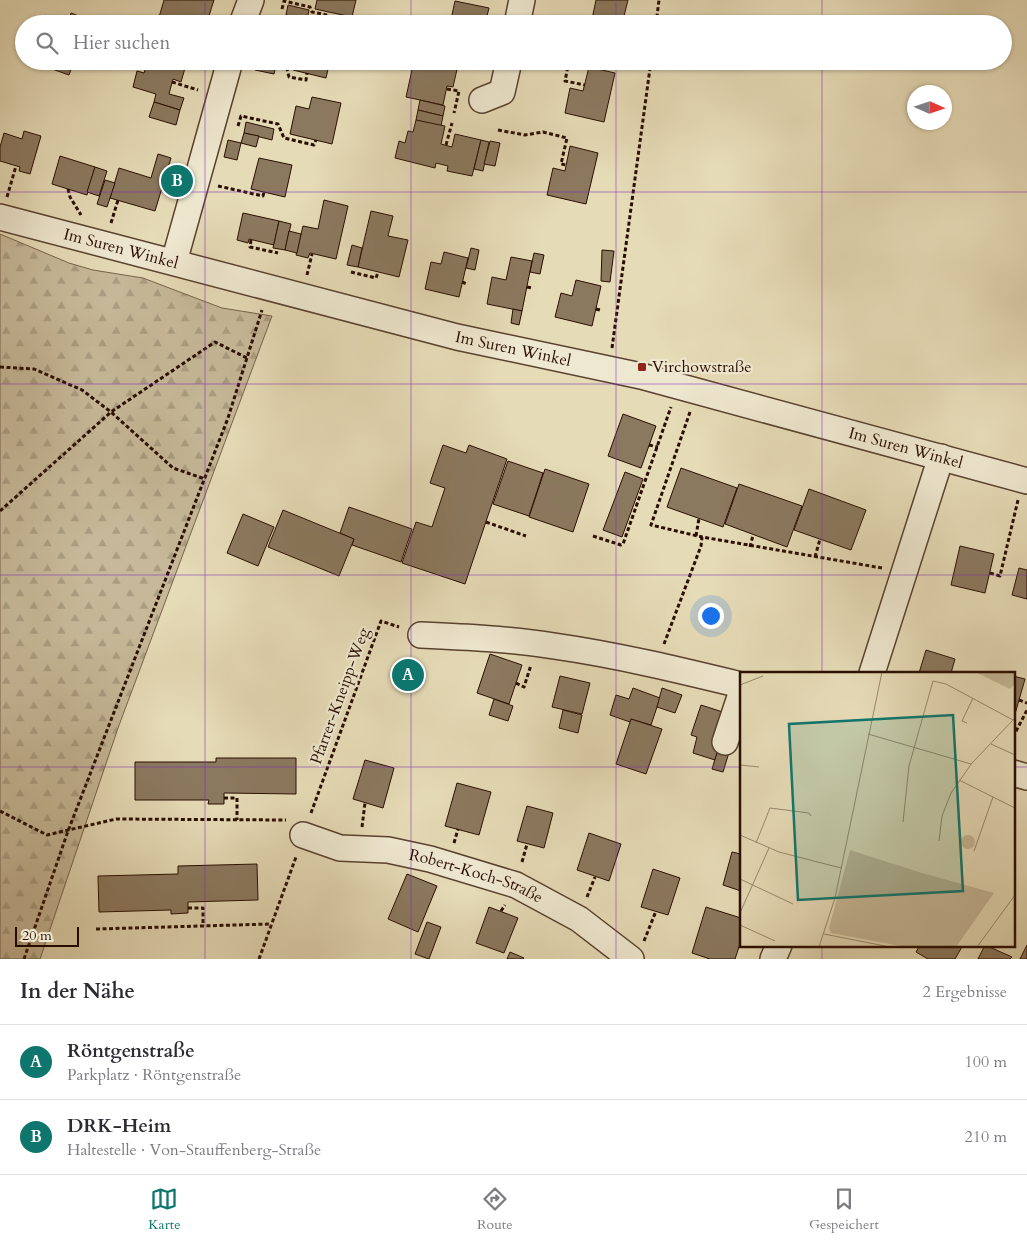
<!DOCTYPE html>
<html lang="de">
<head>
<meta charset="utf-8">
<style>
	body { margin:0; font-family:Cardo,serif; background:#f2f2f3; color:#2b2b33 }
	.compass { position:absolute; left:907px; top:85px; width:45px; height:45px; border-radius:50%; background:#fff; box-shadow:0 1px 4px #0004; rotate:93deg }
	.scale { position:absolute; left:15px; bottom:12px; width:64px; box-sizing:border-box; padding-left:5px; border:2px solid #290e00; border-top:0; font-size:14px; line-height:18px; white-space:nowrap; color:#290e00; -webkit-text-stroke:4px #efe8d0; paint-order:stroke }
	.you { position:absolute; left:710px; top:615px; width:18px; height:18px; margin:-12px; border:4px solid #fff; border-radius:50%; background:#1a73e8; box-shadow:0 0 0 8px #1a73e833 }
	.badge { display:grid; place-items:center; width:32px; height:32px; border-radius:50%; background:#0f766e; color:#fff; font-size:16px; font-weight:700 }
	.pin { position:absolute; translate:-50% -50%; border:2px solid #fff; box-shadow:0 1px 5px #0006 }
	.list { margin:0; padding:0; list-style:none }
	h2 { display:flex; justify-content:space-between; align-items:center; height:65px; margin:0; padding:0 20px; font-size:21px }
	h2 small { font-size:16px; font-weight:400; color:#7c7c81 }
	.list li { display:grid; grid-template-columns:32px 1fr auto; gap:15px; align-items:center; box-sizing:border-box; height:75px; padding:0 20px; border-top:1px solid #e1e1e2 }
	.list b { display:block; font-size:19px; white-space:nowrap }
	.list p { margin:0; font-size:16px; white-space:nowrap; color:#7c7c81 }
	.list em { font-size:16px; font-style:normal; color:#7c7c81 }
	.icon { flex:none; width:28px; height:28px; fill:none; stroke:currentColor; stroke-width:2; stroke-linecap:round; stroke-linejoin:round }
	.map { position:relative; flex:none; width:1027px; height:959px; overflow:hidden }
	.search { position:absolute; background:#fff; box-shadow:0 1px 4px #0004; left:15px; right:15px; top:15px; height:55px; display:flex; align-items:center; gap:12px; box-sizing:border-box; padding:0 18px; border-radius:28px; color:#7c7c81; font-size:19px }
	.sheet { height:215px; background:#fff }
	nav { display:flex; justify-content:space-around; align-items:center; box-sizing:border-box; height:70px; border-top:1px solid #e1e1e2; background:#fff; font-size:14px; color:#7c7c81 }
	nav a { display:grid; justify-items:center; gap:2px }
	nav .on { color:#0f766e }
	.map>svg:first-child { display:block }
	.forest { fill:url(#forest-firs); stroke:#78634c }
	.building { fill:#8b795f; stroke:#290e00 }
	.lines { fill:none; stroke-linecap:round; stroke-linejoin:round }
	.minor-casing { stroke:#58412e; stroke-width:28 }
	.path { stroke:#290e00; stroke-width:3; stroke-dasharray:4 2.5; stroke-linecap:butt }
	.minor { stroke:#efe8d0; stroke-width:25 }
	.grid { fill:none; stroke:#7b2cbf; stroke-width:1; stroke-opacity:0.55 }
	.poi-dot { fill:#8f2418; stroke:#efe8d0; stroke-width:2 }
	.labels { text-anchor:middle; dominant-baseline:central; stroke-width:4.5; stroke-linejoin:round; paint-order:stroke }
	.street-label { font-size:16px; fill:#290e00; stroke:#efe8d0 }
	.poi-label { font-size:16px; fill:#290e00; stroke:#efe8d0; text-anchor:start }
	.inset-road { fill:none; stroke:#9a896e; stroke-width:1 }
	.view { fill:#0f766e; fill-opacity:0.15; stroke:#0f766e; stroke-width:2.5 }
	.inset-edge { fill:none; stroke:#290e00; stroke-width:2.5 }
</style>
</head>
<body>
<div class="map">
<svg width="1027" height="959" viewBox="0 0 1027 959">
	<defs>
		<pattern id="forest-firs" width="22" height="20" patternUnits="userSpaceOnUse" patternTransform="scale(1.25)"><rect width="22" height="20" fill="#c6b898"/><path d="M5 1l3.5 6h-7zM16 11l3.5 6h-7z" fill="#aa9d81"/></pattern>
	</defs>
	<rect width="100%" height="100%" fill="#e6dbb7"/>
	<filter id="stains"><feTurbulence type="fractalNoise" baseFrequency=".004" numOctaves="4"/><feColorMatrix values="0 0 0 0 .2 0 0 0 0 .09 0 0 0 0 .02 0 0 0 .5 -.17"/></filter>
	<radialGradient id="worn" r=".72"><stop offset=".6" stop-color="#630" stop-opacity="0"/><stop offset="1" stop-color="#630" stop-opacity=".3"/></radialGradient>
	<polygon class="forest" points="0,234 69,263 93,270 143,278 222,308 272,316 118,728 40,959 0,959"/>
	<g class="building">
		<polygon points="164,0 214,0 207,22 199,20 197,24 157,24"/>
		<polygon points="317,0 356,0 352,17 315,9"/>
		<polygon points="596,0 628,0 622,24 591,24"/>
		<polygon points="455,1 489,8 485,24 450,24"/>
		<polygon points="288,5 309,10 307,20 286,15"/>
		<polygon points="71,13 89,20 88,24 68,23"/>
		<polygon points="286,15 303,19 302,24 284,24"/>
		<polygon points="39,61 74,61 69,75 38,64"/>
		<polygon points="148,61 187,61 181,82 173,79 169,94 184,98 180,110 154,102 156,94 133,87 137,71 144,73"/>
		<polygon points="257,61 276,65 274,74 255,70"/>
		<polygon points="295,61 330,61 326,78 293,70"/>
		<polygon points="414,61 440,61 458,65 453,87 447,86 443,105 406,97"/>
		<polygon points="573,61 597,61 595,68 573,63"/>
		<polygon points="589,67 615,73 604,122 565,113 570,88 583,91"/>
		<polygon points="312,97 341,103 332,144 290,134 296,106 309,109"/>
		<polygon points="420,100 445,106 443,116 418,110"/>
		<polygon points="154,102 180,110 176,125 149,117"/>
		<polygon points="418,110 443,116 441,126 416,120"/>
		<polygon points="416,120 445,126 441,144 452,147 455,134 481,140 472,176 447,171 448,166 436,163 435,168 395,158 399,141 405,143 408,131 413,132"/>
		<polygon points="246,122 274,129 272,140 244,133"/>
		<polygon points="24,131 41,136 30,174 19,171 20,167 0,161 0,147 4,133 22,139"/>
		<polygon points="244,133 259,136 256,147 241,143"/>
		<polygon points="228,140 241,143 237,160 224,157"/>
		<polygon points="481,140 489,142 483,171 474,169"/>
		<polygon points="490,141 500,143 495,166 484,164"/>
		<polygon points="570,146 598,153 586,204 547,195 553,168 565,171"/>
		<polygon points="158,154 171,158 155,211 110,198 119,168 151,178"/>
		<polygon points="60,156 95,167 87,195 52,184"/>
		<polygon points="259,158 292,165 285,197 251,189"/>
		<polygon points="95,167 107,171 99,196 87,192"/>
		<polygon points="105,180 115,183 107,207 97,204"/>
		<polygon points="324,200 348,206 336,259 310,253 308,258 296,255 303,226 318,229"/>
		<polygon points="371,211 393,216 388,236 408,240 399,277 358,267"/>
		<polygon points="243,213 279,221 274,245 249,239 248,243 237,240"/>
		<polygon points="279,221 291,224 285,250 273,248"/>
		<polygon points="289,231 301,234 297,253 285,250"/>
		<polygon points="352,245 362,248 358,267 347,265"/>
		<polygon points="471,248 479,250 475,270 466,268"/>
		<polygon points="602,250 614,251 610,282 601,281"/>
		<polygon points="444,252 468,258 459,297 425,289 431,262 441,264"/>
		<polygon points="534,253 544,255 540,274 530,272"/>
		<polygon points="511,257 532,261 522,311 487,304 492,277 506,280"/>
		<polygon points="576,280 601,286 592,326 555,317 561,293 572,296"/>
		<polygon points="513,309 522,311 519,325 511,323"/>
		<polygon points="623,414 656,426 641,468 608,456"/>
		<polygon points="443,445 466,453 469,445 507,459 465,584 402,563 416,522 432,527 445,488 430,483"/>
		<polygon points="508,461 543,473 529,516 493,504"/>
		<polygon points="681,468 737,488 723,527 667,507"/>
		<polygon points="545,469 589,484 573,532 529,517"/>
		<polygon points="625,472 643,479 622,537 603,530"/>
		<polygon points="739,484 802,506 787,547 725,524"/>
		<polygon points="809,489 866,510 851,550 794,530"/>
		<polygon points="349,507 412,529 401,562 352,545 354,539 340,533"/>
		<polygon points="283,510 354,539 339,576 268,547"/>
		<polygon points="243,514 274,527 258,566 227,553"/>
		<polygon points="960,546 994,554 985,593 951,585"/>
		<polygon points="1019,568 1027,570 1027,599 1012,595"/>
		<polygon points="926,650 955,659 951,673 919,673"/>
		<polygon points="490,654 522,665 509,704 477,693"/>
		<polygon points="560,676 590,683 582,714 552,707"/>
		<polygon points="1013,676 1025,679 1013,721"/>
		<polygon points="633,688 660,698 651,725 631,719 630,722 610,715 616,695 629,699"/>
		<polygon points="662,688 682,695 675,713 657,707"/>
		<polygon points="494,699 513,706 508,721 489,715"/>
		<polygon points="701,705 729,714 715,760 693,753 697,737 691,735"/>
		<polygon points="563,710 582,715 578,733 559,728"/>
		<polygon points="631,719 662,729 646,774 616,764"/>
		<polygon points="720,743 731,746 723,772 712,769"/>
		<polygon points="216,758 296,758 296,794 224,793 224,804 208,804 209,800 135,800 135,762 216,762"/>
		<polygon points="365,760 394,768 383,808 353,799"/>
		<polygon points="457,783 491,792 479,835 445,826"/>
		<polygon points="527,806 553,813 544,848 517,841"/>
		<polygon points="589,833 621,844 609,881 577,870"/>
		<polygon points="732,852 741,854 741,891 723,885"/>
		<polygon points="257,864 258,900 188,902 188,913 171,914 171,910 99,912 98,876 178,874 178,866"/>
		<polygon points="653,869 680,878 668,915 641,907"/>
		<polygon points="407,874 437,886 418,932 388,919"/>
		<polygon points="489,907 518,918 504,953 476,943"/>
		<polygon points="706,907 741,918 741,941 735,959 710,959 692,953"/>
		<polygon points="427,922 441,927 429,959 415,954"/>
		<polygon points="920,945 963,945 955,959 928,959 916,952"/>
		<polygon points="985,945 1012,957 1010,959 978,959"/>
		<polygon points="1027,945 1027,959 1020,959"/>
		<polygon points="510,952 524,958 523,959 507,959"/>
	</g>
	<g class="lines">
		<g class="minor-casing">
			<g id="minor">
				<polyline points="242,24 251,0"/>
				<polyline points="517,24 522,0"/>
				<polyline points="482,100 502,92 509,61"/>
				<path id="s1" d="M0,217L457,337L641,376L1027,481"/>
				<polyline points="174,262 230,61"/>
				<path d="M421,635C466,637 510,639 554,646C617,655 679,670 741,685"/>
				<polyline points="872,673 941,457"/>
				<polyline points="725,742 741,694"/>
				<polyline points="1013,773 1027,777"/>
				<path id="s2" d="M303,835L340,848L388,850L430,859L516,885L579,919L631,959"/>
				<polyline points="773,959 779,945"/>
			</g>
		</g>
		<g class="path">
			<polyline points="282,9 284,1 310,7 312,12 327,15 328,12"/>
			<polyline points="198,23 200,24"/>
			<polyline points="58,24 60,16"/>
			<polyline points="277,24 278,20"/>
			<polyline points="656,24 659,0"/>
			<polyline points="74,61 80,63 81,61"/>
			<polyline points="285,61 289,77 306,80 307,73"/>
			<polyline points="569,61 565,81 585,85"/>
			<polyline points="172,82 198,90"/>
			<polyline points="447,89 459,91 454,113"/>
			<polyline points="238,126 241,116 278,124 284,138 314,145 316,140"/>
			<polyline points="498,130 525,135 543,132 567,138 561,164 566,165"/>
			<polyline points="446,145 452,123"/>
			<polyline points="218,186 263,196 264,192"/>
			<polyline points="68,189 70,197 81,215"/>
			<polyline points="7,197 16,166"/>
			<polyline points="111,223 118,200"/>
			<polyline points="251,240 250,247 278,253"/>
			<polyline points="351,272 376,278 378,272"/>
			<polyline points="307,275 312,254"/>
			<polyline points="462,282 467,284"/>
			<polyline points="527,287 532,288"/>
			<polyline points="596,309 600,310"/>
			<polyline points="612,348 651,61"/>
			<polyline points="0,367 34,369 82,390 111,412 173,468 205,479"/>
			<polyline points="690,412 651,525 702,537"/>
			<polyline points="649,445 658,447"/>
			<polyline points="0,511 111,412 215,342 247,358"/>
			<polyline points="486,522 526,536"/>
			<polyline points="593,536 621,545 623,544 671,407"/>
			<polyline points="696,536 699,518"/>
			<polyline points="750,547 753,535"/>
			<polyline points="815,557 820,539"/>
			<polyline points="990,573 1000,576 1018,500"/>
			<polyline points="664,644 701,546 702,537 882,568"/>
			<polyline points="516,683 524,687 531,665"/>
			<polyline points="1019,700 1027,703"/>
			<polyline points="1013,737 1027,710"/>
			<polyline points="224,798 237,798 237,820"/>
			<polyline points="0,811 47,835 116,819 286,820"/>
			<polyline points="311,813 381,621 399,627"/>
			<polyline points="362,827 365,803"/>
			<polyline points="454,843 458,829"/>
			<polyline points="522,862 527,844"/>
			<polyline points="587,897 595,877"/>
			<polyline points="188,908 203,908 203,926"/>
			<polyline points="501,911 505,905"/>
			<polyline points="96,929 271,924"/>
			<polyline points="644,941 656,911"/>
			<polyline points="845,945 849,945"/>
			<polyline points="24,959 68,831 228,418 262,310"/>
			<polyline points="259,959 296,857"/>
		</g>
		<use href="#minor" class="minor"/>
	</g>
	<path class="grid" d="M205,0V24M411,0V24M616,0V24M822,0V24M205,61V959M411,61V959M616,61V959M822,61V673M0,192H1027M0,384H1027M0,575H1027M0,767H741M1013,767H1027M822,945V959"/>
	<rect class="poi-dot" x="637" y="362" width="10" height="10" rx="2.5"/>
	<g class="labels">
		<g class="street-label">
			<text stroke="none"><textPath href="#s1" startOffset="125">Im Suren Winkel</textPath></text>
			<text stroke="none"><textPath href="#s1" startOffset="530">Im Suren Winkel</textPath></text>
			<text stroke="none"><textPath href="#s1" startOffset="935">Im Suren Winkel</textPath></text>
			<text transform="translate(340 696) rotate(-70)">Pfarrer-Kneipp-Weg</text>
			<text stroke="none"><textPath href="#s2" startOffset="179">Robert-Koch-Straße</textPath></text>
		</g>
		<g class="poi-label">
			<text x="652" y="367">Virchowstraße</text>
		</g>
	</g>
	<g transform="translate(740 672)">
		<rect width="275" height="275" fill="#e6dbb7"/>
		<path d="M110,178L182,201L254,221L216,275H166L91,261L89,256Z" fill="#c6b898"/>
		<path d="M235,0H275V11L270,17Z" fill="#c6b898"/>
		<path d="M221 170a7 7 0 1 1 14 0a7 7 0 1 1-14 0Z" fill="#c6b898"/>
		<path class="inset-road" d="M0,13L23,4M227,51L222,49L233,26M128,62L231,92M251,72L275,83M0,93L19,95M219,108L275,136M163,150L169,94L193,9L206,12L273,48M0,163L39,180L101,196M199,169L202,144L211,121L232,91L275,46M16,171L30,136L69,141L71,144M234,179L253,125M0,207L53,232M0,241L29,176M0,253L35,269M84,262L150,275M79,275L95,226L142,0M237,275L275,223"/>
		<path class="view" d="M213,43L223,219L58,228L49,52Z"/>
		<rect width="275" height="275" class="inset-edge"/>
	</g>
	<rect width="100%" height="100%" filter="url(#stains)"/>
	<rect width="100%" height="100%" fill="url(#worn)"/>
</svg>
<svg class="compass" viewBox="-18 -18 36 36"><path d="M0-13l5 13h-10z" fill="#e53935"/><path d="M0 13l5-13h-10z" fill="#7c7c81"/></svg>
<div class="scale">20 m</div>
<div class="you"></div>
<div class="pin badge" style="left:408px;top:675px">A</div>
<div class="pin badge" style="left:177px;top:181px">B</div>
<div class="search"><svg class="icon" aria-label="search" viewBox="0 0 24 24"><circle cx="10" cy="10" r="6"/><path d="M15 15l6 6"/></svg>Hier suchen</div>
</div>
<section class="sheet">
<h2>In der Nähe<small>2 Ergebnisse</small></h2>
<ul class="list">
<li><span class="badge">A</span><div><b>Röntgenstraße</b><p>Parkplatz · Röntgenstraße</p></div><em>100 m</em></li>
<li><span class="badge">B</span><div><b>DRK-Heim</b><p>Haltestelle · Von-Stauffenberg-Straße</p></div><em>210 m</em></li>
</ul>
</section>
<nav>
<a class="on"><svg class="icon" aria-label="map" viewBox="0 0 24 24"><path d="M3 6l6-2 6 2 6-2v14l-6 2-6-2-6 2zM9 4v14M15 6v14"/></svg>Karte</a>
<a><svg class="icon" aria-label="directions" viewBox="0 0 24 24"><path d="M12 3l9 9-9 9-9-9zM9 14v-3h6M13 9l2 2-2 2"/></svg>Route</a>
<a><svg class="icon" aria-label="saved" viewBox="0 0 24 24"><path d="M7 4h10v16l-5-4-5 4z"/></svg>Gespeichert</a>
</nav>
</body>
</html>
